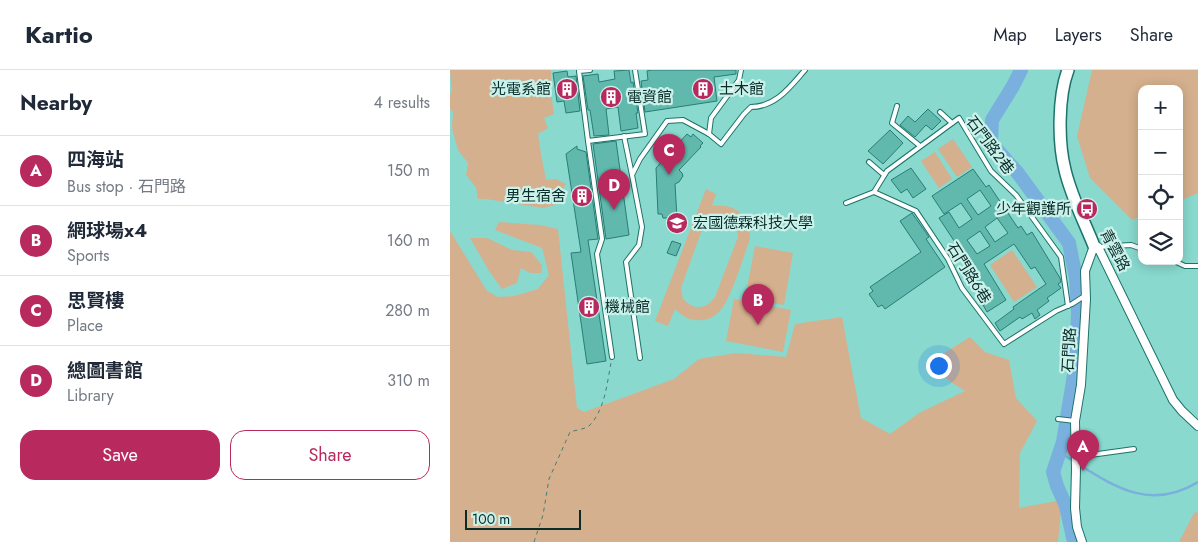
<!DOCTYPE html>
<html lang="en">
<head>
<meta charset="utf-8">
<style>
	body { margin:0; font-family:Jost,"Noto Sans TC",sans-serif; background:#f6f6f7; color:#1f2937 }
	.controls { position:absolute; right:15px; top:15px; display:grid; overflow:hidden; border-radius:10px; box-shadow:0 2px 12px #0003 }
	.controls button { width:45px; height:45px; display:grid; place-items:center; padding:0; border:0; border-bottom:1px solid #e0e1e3; background:#fff; color:#1f2937; font:25px sans-serif }
	.scale { position:absolute; left:15px; bottom:12px; width:116px; box-sizing:border-box; padding-left:5px; border:2px solid #0a2d29; border-top:0; font-size:14px; line-height:18px; white-space:nowrap; color:#0a2d29; -webkit-text-stroke:4px #cbf1eb; paint-order:stroke }
	.you { position:absolute; left:488px; top:295px; width:18px; height:18px; margin:-12px; border:4px solid #fff; border-radius:50%; background:#1a73e8; box-shadow:0 0 0 8px #1a73e833 }
	.badge { display:grid; place-items:center; width:32px; height:32px; border-radius:50%; background:#b82a5d; color:#fff; font-size:16px; font-weight:700 }
	.pin { position:absolute; translate:-50% -41px; filter:drop-shadow(0 1px 2px #0008) }
	.pin::after { content:''; position:absolute; top:26px; width:18px; height:15px; background:inherit; clip-path:polygon(0 0,100% 0,50% 100%) }
	.list { margin:0; padding:0; list-style:none }
	h2 { display:flex; justify-content:space-between; align-items:center; height:65px; margin:0; padding:0 20px; font-size:21px }
	h2 small { font-size:16px; font-weight:400; color:#747a83 }
	.list li { display:grid; grid-template-columns:32px 1fr auto; gap:15px; align-items:center; box-sizing:border-box; height:70px; padding:0 20px; border-top:1px solid #e0e1e3 }
	.list b { display:block; font-size:19px; white-space:nowrap }
	.list p { margin:0; font-size:16px; white-space:nowrap; color:#747a83 }
	.list em { font-size:16px; font-style:normal; color:#747a83 }
	.actions { display:flex; gap:10px; padding:15px 20px }
	.actions a { flex:1; padding:11px 0; border:1px solid #b82a5d; border-radius:15px; text-align:center; font-size:18px; color:#b82a5d }
	.actions .main { background:#b82a5d; color:#fff }
	.icon { flex:none; width:28px; height:28px; fill:none; stroke:currentColor; stroke-width:2; stroke-linecap:round; stroke-linejoin:round }
	.map { position:relative; flex:none; width:748px; height:472px; overflow:hidden }
	header { display:flex; align-items:center; gap:30px; box-sizing:border-box; height:70px; padding:0 25px; background:#fff; border-bottom:1px solid #e0e1e3 }
	header strong { font-size:24px }
	nav { display:flex; gap:28px; margin-inline-start:auto; font-size:18px }
	main { display:flex }
	aside { flex:1; background:#fff }
	.map>svg:first-child { display:block }
	.green { fill:#d5b08e; fill-rule:evenodd }
	.lines { fill:none; stroke-linecap:round; stroke-linejoin:round }
	.stream { stroke:#7ab0dd; stroke-width:2.5 }
	.river { stroke:#7ab0dd; stroke-width:14 }
	.building { fill:#61b9ae; stroke:#2a7d74; fill-rule:evenodd }
	.lane-casing { stroke:#1c736a; stroke-width:6 }
	.street-casing { stroke:#1c736a; stroke-width:10 }
	.secondary-casing { stroke:#1c736a; stroke-width:14 }
	.path { stroke:#457d76; stroke-width:1; stroke-dasharray:4 4; stroke-linecap:butt }
	.lane { stroke:#fff; stroke-width:4 }
	.street { stroke:#fff; stroke-width:8 }
	.secondary { stroke:#fff; stroke-width:11 }
	.labels { text-anchor:middle; dominant-baseline:central; stroke-width:4.5; stroke-linejoin:round; paint-order:stroke }
	.poi-label { font-size:15px; fill:#0a2d29; stroke:#cbf1eb; text-anchor:start }
	.street-label { font-size:15px; fill:#0a2d29; stroke:#cbf1eb }
</style>
</head>
<body>
<header>
<strong>Kartio</strong>
<nav><a>Map</a><a>Layers</a><a>Share</a></nav>
</header>
<main>
<aside>
<h2>Nearby<small>4 results</small></h2>
<ul class="list">
<li><span class="badge">A</span><div><b>四海站</b><p>Bus stop · 石門路</p></div><em>150 m</em></li>
<li><span class="badge">B</span><div><b>網球場x4</b><p>Sports</p></div><em>160 m</em></li>
<li><span class="badge">C</span><div><b>思賢樓</b><p>Place</p></div><em>280 m</em></li>
<li><span class="badge">D</span><div><b>總圖書館</b><p>Library</p></div><em>310 m</em></li>
</ul>
<div class="actions"><a class="main">Save</a><a>Share</a></div>
</aside>
<div class="map">
<svg width="748" height="472" viewBox="0 0 748 472">
	<rect width="100%" height="100%" fill="#89d9ce"/>
	<g class="green">
		<path d="M0,0H101V23L104,44L94,48L98,58L88,64C90,80 93,94 96,110L106,109L116,114L111,121L104,124L105,135L93,138L36,129H28L26,117L16,105L18,93L8,80L2,58L3,42L0,39V23L2,22Z"/>
		<polygon points="642,0 748,0 748,123 729,131 729,19 692,19 692,146 682,150 640,108 627,66"/>
		<polygon points="503,69 522,97 507,107 488,79"/>
		<polygon points="485,82 502,109 489,118 471,91"/>
		<path d="M256,119L266,124L262,136C286,133 299,145 300,169C293,187 281,232 267,244C261,249 253,251 245,250C237,249 231,245 225,239L218,256L205,251ZM266,147C278,148 288,153 288,167L265,227C256,240 243,240 233,229L231,218L253,157L260,149Z"/>
		<polygon points="49,152 90,155 108,159 127,338 134,342 224,309 249,289 286,283 336,287 345,254 392,247 411,348 440,364 469,343 515,321 475,295 520,267 535,282 559,290 566,328 587,351 570,383 569,438 612,430 608,472 0,472 0,161 37,221 48,227 64,226 88,219 99,205 92,178 45,160"/>
		<polygon points="20,168 37,168 62,180 81,182 92,195 91,203 80,203 71,198 67,213 52,219 39,201"/>
		<polygon points="305,176 343,183 334,235 295,228"/>
		<polygon points="562,180 587,217 564,232 540,195"/>
		<polygon points="284,229 341,240 333,282 276,271"/>
		<polygon points="748,442 748,472 729,472 744,443"/>
	</g>
	<g class="lines">
		<g class="stream">
			<polyline points="609,382 623,391"/>
			<path d="M628,394C668,419 702,440 748,412"/>
		</g>
		<polyline class="river" points="571,0 563,16 542,50 541,73 567,102 619,173 626,208 628,243 626,293 613,372 603,402 607,416 616,436 624,472"/>
	</g>
	<g class="building">
		<polygon points="179,0 181,13 183,12 188,43 186,43 188,58 171,61 168,37 156,39 159,65 144,66 140,40 138,40 133,6 148,4 149,12 165,9 164,1"/>
		<polygon points="201,0 286,0 286,4 264,7 267,31 195,42 191,11 198,10 197,1"/>
		<polygon points="117,1 118,7 126,6 130,41 116,43 114,31 107,32 103,3"/>
		<polygon points="478,39 491,51 482,60 476,55 465,67 450,55 458,46 465,52"/>
		<polygon points="440,60 453,73 433,94 418,81"/>
		<polygon points="237,64 241,67 243,64 253,73 250,76 251,77 229,100 232,103 233,106 229,112 225,114 227,148 213,148 212,144 208,144 206,98"/>
		<polygon points="166,71 179,165 156,169 143,74"/>
		<polygon points="127,76 127,79 136,82 148,169 138,170 156,291 137,294 121,183 131,182 116,84"/>
		<polygon points="461,98 476,119 463,128 457,119 451,123 441,110"/>
		<path d="M523,99L536,117L539,115L568,158L571,156L577,165L582,162L610,208L611,212L608,214L611,218L597,228L599,231L587,240L590,245L585,249L582,243L572,249L570,247L550,261L545,253L564,239L563,237L596,214L585,197L581,199L564,174L534,194L556,230L537,242L533,235L535,234L516,206L524,201L489,148L499,142L509,158L522,149L511,133L494,144L482,126ZM530,120L541,136L528,145L517,129ZM547,148L558,163L545,172L535,157ZM530,161L540,176L527,184L517,170Z"/>
		<polygon points="462,143 479,167 476,169 495,197 435,239 432,235 428,237 419,224 423,221 420,217 471,182 450,151"/>
		<polygon points="222,171 231,174 226,186 217,183"/>
	</g>
	<g class="lines">
		<g class="lane-casing">
			<g id="lane">
				<polyline points="140,0 129,1 138,71 195,64 185,0"/>
				<polyline points="447,36 442,53 470,76"/>
				<polyline points="490,42 502,53"/>
				<polyline points="259,64 261,48 289,10 291,0"/>
				<polyline points="174,66 182,105"/>
				<polyline points="138,71 152,169 147,184 162,287"/>
				<polyline points="419,92 434,105"/>
				<polyline points="424,122 466,141 498,189 512,218 554,274 606,241 622,234 636,225"/>
				<polyline points="396,133 424,122 437,101 509,48 541,101 566,125 611,187 618,236"/>
				<polyline points="648,177 681,175 692,179"/>
				<polyline points="724,191 735,196 748,196"/>
				<path d="M190,288L176,192L189,175L192,157L182,105L190,89L217,51L233,50L259,64L271,74L294,44L301,37C326,37 340,17 355,0"/>
				<polyline points="608,349 625,351"/>
				<polyline points="626,387 684,379"/>
			</g>
		</g>
		<g class="street-casing">
			<polyline id="street" points="632,472 627,457 625,438 626,399 625,351 631,315 636,229 635,201 644,176 648,177 723,330 732,341 748,356"/>
		</g>
		<g class="secondary-casing">
			<path id="secondary" d="M618,0C608,26 608,73 615,100C621,126 634,151 644,176"/>
		</g>
		<path class="path" d="M84,472L93,445L99,409L120,362C126,360 135,359 139,356C155,340 157,313 161,293"/>
		<use href="#lane" class="lane"/>
		<use href="#street" class="street"/>
		<use href="#secondary" class="secondary"/>
	</g>
	<defs>
		<g id="building-disc" transform="scale(1.125)"><circle r="9.5" fill="#b82a5d" stroke="#cbf1eb"/><path d="M-4-6H4V6H1V3H-1V6H-4ZM-2.5-4.3h1.7v1.8h-1.7ZM.8-4.3h1.7v1.8H.8ZM-2.5-1h1.7V.8h-1.7ZM.8-1h1.7V.8H.8Z" fill="#fff"/></g>
		<g id="bus-disc" transform="scale(1.125)"><circle r="9.5" fill="#b82a5d" stroke="#cbf1eb"/><path d="M-5-6H5V4H4V6H2V4H-2V6H-4V4H-5ZM-3.5-4V0h7V-4ZM-3.5 1.2v1.5H-2V1.2ZM2 1.2v1.5H3.5V1.2Z" fill="#fff"/></g>
		<g id="university-disc" transform="scale(1.125)"><circle r="9.5" fill="#b82a5d" stroke="#cbf1eb"/><path d="M0-5L7-2L0 1L-7-2ZM-4 1L0 2.5L4 1V4Q0 6-4 4Z" fill="#fff"/></g>
	</defs>
	<g fill-rule="evenodd">
		<use href="#building-disc" x="117" y="19"/>
		<use href="#building-disc" x="253" y="19"/>
		<use href="#building-disc" x="161" y="27"/>
		<use href="#building-disc" x="132" y="126"/>
		<use href="#bus-disc" x="637" y="139"/>
		<use href="#university-disc" x="227" y="153"/>
		<use href="#building-disc" x="139" y="237"/>
	</g>
	<g class="labels">
		<g class="poi-label">
			<text x="101" y="19" text-anchor="end">光電系館</text>
			<text x="269" y="19">土木館</text>
			<text x="177" y="27">電資館</text>
			<text x="116" y="126" text-anchor="end">男生宿舍</text>
			<text x="621" y="139" text-anchor="end">少年觀護所</text>
			<text x="243" y="153">宏國德霖科技大學</text>
			<text x="155" y="237">機械館</text>
		</g>
		<g class="street-label">
			<text transform="translate(540 75) rotate(53)">石門路2巷</text>
			<text transform="translate(665 180) rotate(62)">青雲路</text>
			<text transform="translate(519 203) rotate(58)">石門路6巷</text>
			<text transform="translate(619 280) rotate(-87)">石門路</text>
		</g>
	</g>
</svg>
<div class="controls">
<button>+</button>
<button>−</button>
<button><svg class="icon" aria-label="locate" viewBox="0 0 24 24"><circle cx="12" cy="12" r="6"/><path d="M12 2v4M12 18v4M2 12h4M18 12h4"/></svg></button>
<button><svg class="icon" aria-label="layers" viewBox="0 0 24 24"><path d="M12 4l9 5-9 5-9-5zM3 14l9 5 9-5"/></svg></button>
</div>
<div class="scale">100 m</div>
<div class="you"></div>
<div class="pin badge" style="left:633px;top:401px">A</div>
<div class="pin badge" style="left:308px;top:255px">B</div>
<div class="pin badge" style="left:219px;top:105px">C</div>
<div class="pin badge" style="left:164px;top:140px">D</div>
</div>
</main>
</body>
</html>
